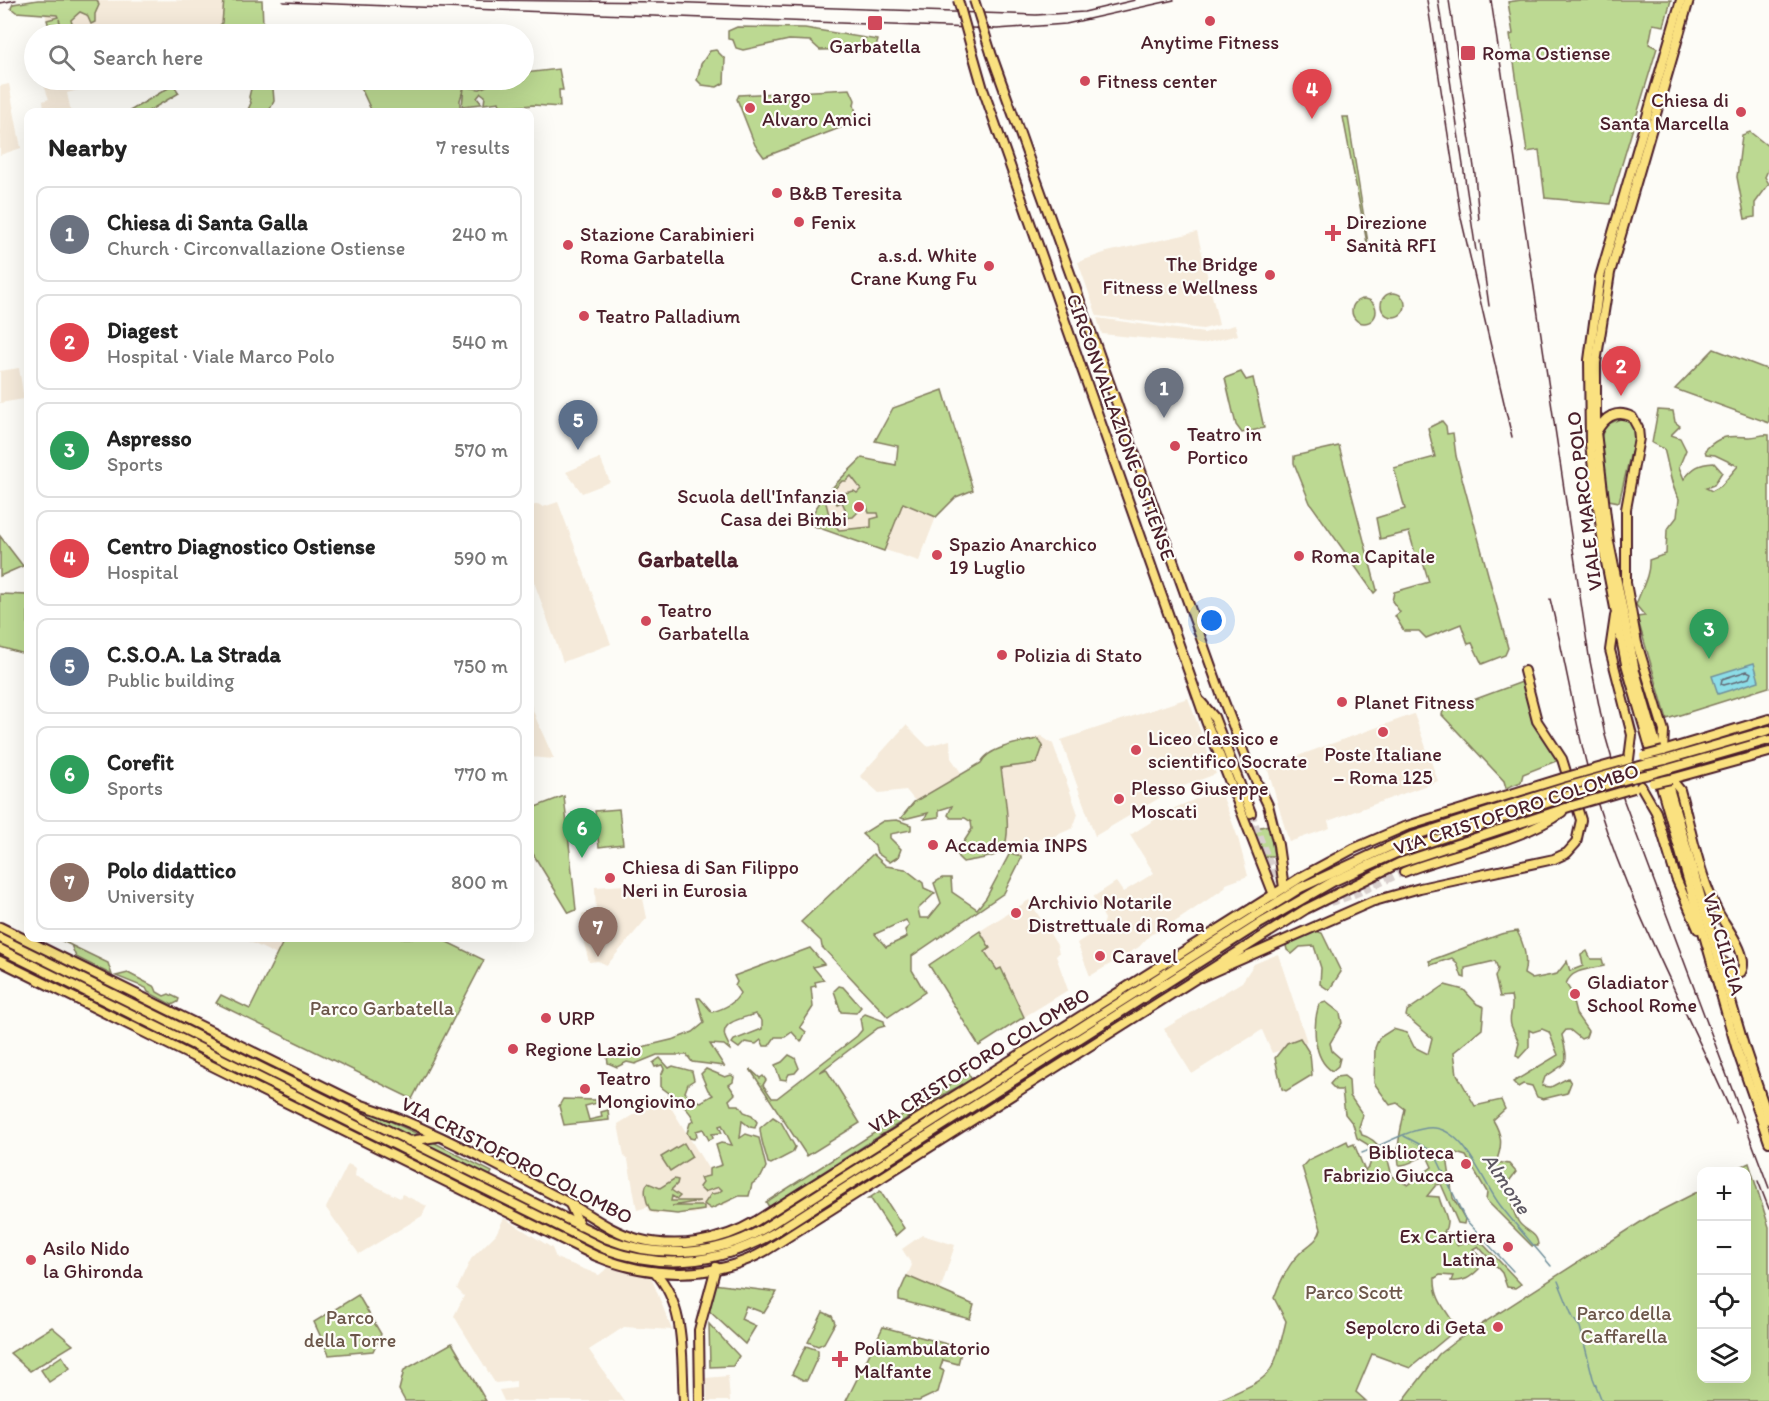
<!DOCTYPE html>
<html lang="en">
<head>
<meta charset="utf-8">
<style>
	body { margin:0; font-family:Itim,sans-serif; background:#f2f2f2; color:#222 }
	.controls { position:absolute; right:18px; bottom:18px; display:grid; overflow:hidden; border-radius:12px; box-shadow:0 6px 24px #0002 }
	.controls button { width:54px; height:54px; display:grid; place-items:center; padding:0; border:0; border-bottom:2px solid #e0e0e0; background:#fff; color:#222; font:30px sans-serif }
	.you { position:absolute; left:1212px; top:621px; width:21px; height:21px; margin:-15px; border:4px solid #fff; border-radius:50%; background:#1a73e8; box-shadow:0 0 0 9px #1a73e833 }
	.badge { display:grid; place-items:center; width:39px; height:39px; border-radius:50%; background:#d1495b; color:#fff; font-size:20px; font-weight:700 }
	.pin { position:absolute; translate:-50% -50px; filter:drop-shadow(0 2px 3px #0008) }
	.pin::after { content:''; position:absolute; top:32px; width:21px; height:18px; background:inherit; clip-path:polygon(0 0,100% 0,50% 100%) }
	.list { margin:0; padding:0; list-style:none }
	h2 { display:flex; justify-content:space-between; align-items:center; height:78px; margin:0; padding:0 24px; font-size:26px }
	h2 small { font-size:20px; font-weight:400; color:#767676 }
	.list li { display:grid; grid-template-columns:39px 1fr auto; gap:18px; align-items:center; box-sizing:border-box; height:96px; margin:0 12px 12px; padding:0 12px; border:2px solid #e0e0e0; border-radius:12px }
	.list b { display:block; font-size:22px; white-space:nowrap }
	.list p { margin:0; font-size:20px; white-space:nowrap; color:#767676 }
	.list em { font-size:20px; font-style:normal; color:#767676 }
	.icon { flex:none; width:33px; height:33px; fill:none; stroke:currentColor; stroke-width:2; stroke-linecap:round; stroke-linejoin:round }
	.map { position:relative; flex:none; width:1769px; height:1401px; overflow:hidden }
	.search { position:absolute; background:#fff; box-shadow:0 6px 24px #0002; left:24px; top:24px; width:510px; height:66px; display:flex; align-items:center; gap:15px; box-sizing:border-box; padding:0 21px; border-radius:33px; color:#767676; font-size:22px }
	.panel { position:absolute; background:#fff; box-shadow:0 6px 24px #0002; left:24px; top:108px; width:510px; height:834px; border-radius:12px }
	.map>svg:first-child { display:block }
	.built { fill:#f5eada }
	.green { fill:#bcd992; stroke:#837c5e; stroke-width:1.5; fill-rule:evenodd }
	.water { fill:#8cdde7; stroke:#72919c; stroke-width:1.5 }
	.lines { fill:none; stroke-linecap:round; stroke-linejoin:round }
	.shore { stroke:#646b76; stroke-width:1.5 }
	.stream { stroke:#72919c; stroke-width:1.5 }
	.major-tunnel { stroke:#d9d0ce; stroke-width:8; stroke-dasharray:8 4; stroke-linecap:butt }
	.major-casing { stroke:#4a1f2b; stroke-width:12 }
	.major { stroke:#fae180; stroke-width:8 }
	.rail { stroke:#4a1f2b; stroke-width:1.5 }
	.major-bridge-casing { stroke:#4a1f2b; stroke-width:12; stroke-linecap:butt }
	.major-bridge { stroke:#fae180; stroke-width:8 }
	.poi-dot { fill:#d1495b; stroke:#fdfcf7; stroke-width:2 }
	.labels { text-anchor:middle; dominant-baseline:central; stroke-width:4.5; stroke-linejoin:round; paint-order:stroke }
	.poi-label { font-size:20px; fill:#4a1f2b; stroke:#fdfcf7; text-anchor:start }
	.street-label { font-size:20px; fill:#4a1f2b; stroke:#fdfcf7 }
	.park-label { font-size:20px; fill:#6c574a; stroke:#fdfcf7 }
	.water-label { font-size:21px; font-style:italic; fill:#5e5863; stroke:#fdfcf7 }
	.quarter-label { font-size:22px; font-weight:bold; fill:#4a1f2b; stroke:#fdfcf7 }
</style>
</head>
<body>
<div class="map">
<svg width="1769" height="1401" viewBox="0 0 1769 1401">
	<rect width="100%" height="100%" fill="#fdfcf7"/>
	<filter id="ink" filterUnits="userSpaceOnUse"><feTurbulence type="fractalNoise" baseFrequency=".0167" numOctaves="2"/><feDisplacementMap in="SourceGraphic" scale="12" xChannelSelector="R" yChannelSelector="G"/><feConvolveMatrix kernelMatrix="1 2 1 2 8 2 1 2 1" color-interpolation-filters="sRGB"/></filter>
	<g filter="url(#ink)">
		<g class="built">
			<polygon points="246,0 226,34 51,34 41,1"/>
			<polygon points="42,80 116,80 67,93 71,112 45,112 43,101 49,99"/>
			<polygon points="9,84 21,148 0,155 0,86"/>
			<polygon points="1197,232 1219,325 1203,329 1097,316 1078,262 1107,252"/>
			<polygon points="1097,318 1204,333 1235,325 1238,335 1202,344 1102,334"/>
			<polygon points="19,368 24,399 0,403 0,371"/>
			<polygon points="600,458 610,482 582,493 566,472"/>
			<polygon points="862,458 911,468 936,517 919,561 814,527 810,523 813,512 822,500"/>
			<polygon points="558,502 611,644 563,662 530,571 530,507 538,504 543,507"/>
			<polygon points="1188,698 1216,774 1173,790 1095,836 1061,740"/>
			<polygon points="530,702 537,721 554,759 530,757"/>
			<polygon points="1414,714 1438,781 1328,821 1330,828 1289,842 1267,767"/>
			<polygon points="906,725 927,746 950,740 951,758 962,774 915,801 906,790 879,793 860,776"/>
			<polygon points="1041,736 1053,744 1078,814 1073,828 1048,839 1045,836 1032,844 1034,848 1021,856 1003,849 1007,838 1005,795 999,748"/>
			<polygon points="1220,789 1238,838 1248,876 1226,884 1225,888 1169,926 1150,935 1139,947 1090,976 1077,943 1103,926 1105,919 1093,897 1116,882 1123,892 1154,873 1130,835 1172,809"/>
			<polygon points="640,884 647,918 607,965 598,961 589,962 583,939 582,914 596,913 595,887"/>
			<polygon points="1029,900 1057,945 1059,953 1056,956 1068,990 1024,1017 1001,969 998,970 985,952 990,948 980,931"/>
			<polygon points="249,938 285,938 277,955 248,941"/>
			<polygon points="1278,954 1307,1042 1272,1053 1262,1030 1192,1074 1164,1029 1242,982 1254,964"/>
			<polygon points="664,1096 729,1203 694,1214 657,1214 649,1212 648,1207 637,1210 628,1160 624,1156 618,1124"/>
			<polygon points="348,1164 356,1168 355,1176 400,1198 402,1194 427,1206 422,1216 359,1254 326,1208"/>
			<polygon points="504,1218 552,1248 556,1258 599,1275 609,1267 651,1277 672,1330 624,1327 589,1350 624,1401 504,1401 499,1390 516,1388 516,1381 495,1383 454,1316 464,1296 457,1289 471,1259 496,1234"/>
			<polygon points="922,1235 955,1245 940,1291 907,1276 912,1265 902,1249"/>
			<polygon points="728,1376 730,1401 707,1401 706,1378"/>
		</g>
		<g class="green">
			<polygon points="38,0 97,0 99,5 95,14 95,22 91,24 87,15 80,12 71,20 75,34 64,34 59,19 63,34 51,34 47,20 58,17 57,15 16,12 11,8 13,4"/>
			<polygon points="224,0 262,0 263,25 251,34 212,34 222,23"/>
			<polygon points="1521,0 1671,0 1664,26 1653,24 1649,44 1657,48 1610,204 1545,198 1539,150 1527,152 1510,35 1513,34 1508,2"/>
			<polygon points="737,27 805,28 878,40 876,47 867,49 820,50 810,41 789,40 743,50 736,48 733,40 728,39 728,31"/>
			<polygon points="716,50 725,59 724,83 717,87 702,85 697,80 701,64 710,51"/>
			<polygon points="524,68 525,73 559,69 563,90 559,90 560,107 533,105 501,108 499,102 484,104 485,96 481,93 477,98 482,104 462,106 464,87 460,100 460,111 372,112 361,88 411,81 409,80 468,80 465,87 480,89 491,84 489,80 524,80"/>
			<polygon points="253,80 290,80 282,86 273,88 274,101 269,111 247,112 251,103 249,97"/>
			<polygon points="171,81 179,93 147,112 128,112 170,87"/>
			<polygon points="850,89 855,100 854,105 858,121 764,157 755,145 737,99 739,95"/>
			<polygon points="1343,117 1348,117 1368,243 1367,243"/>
			<polygon points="1750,132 1769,147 1769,168 1765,177 1769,184 1755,203 1755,217 1745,219 1737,177 1742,135"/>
			<circle cx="1393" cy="305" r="12"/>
			<circle cx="1364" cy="311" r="12"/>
			<polygon points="1714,349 1769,370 1769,423 1675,389"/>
			<polygon points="1241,372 1246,380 1253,378 1264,428 1242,433 1236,425 1225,378"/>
			<path d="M943,390L973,490L956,497L936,517L903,503L884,551L811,525C806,509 850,470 862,458L896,465L898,446L875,441L893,408ZM851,476L861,489L857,493L854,491L844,493L835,501L837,504L842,502L847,513L842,515L843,518L853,517L860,510V507L867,506L869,513H878L879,517L871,519V527L839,530L830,519L825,499L842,481H846Z"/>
			<path d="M1658,410L1673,411L1675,422L1680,426L1671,435L1680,438L1686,450L1679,467L1684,479C1694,467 1698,464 1714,463L1722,472L1714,485L1706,488L1712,491L1721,486L1738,466L1715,455L1706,454L1705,450C1721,434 1729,436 1750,437C1757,437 1762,434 1769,435V687L1667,719L1637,617L1645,616L1636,605C1641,589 1650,576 1649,560L1666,554L1667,530L1677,517L1679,499C1670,485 1669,466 1664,449L1652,443Z"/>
			<polygon points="1622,418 1630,420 1636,431 1619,502 1609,500 1601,437 1606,425"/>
			<polygon points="1442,421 1446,426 1447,434 1453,433 1456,456 1508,648 1505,655 1482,664 1472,643 1468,644 1461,624 1426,638 1419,631 1404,631 1395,616 1400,612 1392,601 1394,592 1429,582 1422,559 1417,560 1409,532 1380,539 1376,518 1405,509 1394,468 1435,457 1428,428"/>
			<polygon points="1339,446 1377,590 1374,593 1310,503 1294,463 1294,456"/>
			<polygon points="0,536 23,566 0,576"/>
			<polygon points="0,594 28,595 28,655 0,647"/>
			<polygon points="1522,682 1536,728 1559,760 1523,774 1521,782 1506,788 1504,781 1442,715 1443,711"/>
			<path d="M1038,739L1043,746L1037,763L1001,768C1003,785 1013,834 1003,849C996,859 974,859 963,862L958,857L955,845L963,843L972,829L971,822L965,818H951L948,815L952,806L939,810V817L924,819L928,813L904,819L901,818L914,802L981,763C988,747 1022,742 1038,739Z"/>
			<polygon points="564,796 576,910 569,913 530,849 530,809"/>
			<polygon points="619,809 623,844 599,847 595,811"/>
			<polygon points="897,820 911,825 911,830 890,834 890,838 901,849 898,857 890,862 877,853 875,846 862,834 883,821"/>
			<polygon points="1269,825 1274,856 1268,856 1263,860 1252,829"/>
			<path d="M1010,853L1021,856V859L1004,893L912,956V970L925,992L888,1017L822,947L821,941L801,922L873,854L886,866L905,869L923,883L924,888L935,893L918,909L920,918H929L941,903L934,883L942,878H951L952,892L977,909L986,898ZM906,920L909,926L905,930L907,937L886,947L875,934Z"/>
			<polygon points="1312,930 1322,933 1341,972 1329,990 1320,984 1321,968 1314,946 1300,947 1292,954 1287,950 1285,941"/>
			<polygon points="980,931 990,948 985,952 997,970 1001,968 1024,1017 979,1046 929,965"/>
			<path d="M1517,931C1524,944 1528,959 1524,974L1532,979L1557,974L1567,961L1570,971L1583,966L1581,955L1587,951L1591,959H1602L1604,966C1590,969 1571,969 1566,984L1570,990L1576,1014L1588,1031L1586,1037L1581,1039L1570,1030H1566L1562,1035C1569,1065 1569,1061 1545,1077L1542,1086L1551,1087L1568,1078L1571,1083L1567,1093L1543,1099L1537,1097L1532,1086L1523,1084L1518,1087L1513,1082L1558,1055L1549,1032L1542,1029L1533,1032L1529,1030V1047L1519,1058L1516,1055L1519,1043C1517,1037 1513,1031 1511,1025C1508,1015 1515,1009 1511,996L1500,997L1495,977L1498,969L1495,961L1465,968V978L1462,977L1457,963L1452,958L1431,965L1429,961L1501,934Z"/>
			<polygon points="56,938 108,963 112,975 76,957 71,945"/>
			<polygon points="285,938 439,938 484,960 412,1099 216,1003 221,995 250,1009"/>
			<path d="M810,948L824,964L813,967L824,980L815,982L816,986L811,987L813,1007L800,1027L806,1032L801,1042L792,1032L785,1037H775L769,1046H764L761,1040L756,1044L745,1042L739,1048L732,1043L734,1040L762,1029V1021L755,1014C745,1018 720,1021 725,1037C727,1043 730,1045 730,1050L724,1045L710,1044L724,1066L692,1062L687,1055H657L635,1064L627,1062L617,1067L608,1063L607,1057L613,1054L675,1039L693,1032L704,1023L697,998H700L712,1012C723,1009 735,1004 740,993L735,986L737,982L734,976Z"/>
			<polygon points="31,969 159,1033 158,1035 35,974"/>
			<polygon points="128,973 155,987 157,992 164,996 169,994 179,999 178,1002 172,1005 148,992 146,988 116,976"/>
			<path d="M1445,985L1464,990L1477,1004L1484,1007L1482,1029L1454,1052L1457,1074L1475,1106L1501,1100L1505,1109L1493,1120C1502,1135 1503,1145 1496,1162L1509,1164L1516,1172L1507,1184C1510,1197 1511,1209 1518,1221C1524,1232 1538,1231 1538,1246H1532L1486,1200L1487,1192L1466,1156L1456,1153L1447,1157L1453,1198L1465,1219L1464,1224L1458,1223L1441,1184L1436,1185L1427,1196L1439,1197C1442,1211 1452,1219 1444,1232L1460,1236L1455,1241L1457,1245L1463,1242L1482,1243L1521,1284L1515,1288L1507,1287L1502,1273L1478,1246L1473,1249L1479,1256V1269C1470,1278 1464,1282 1451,1281L1453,1276L1440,1275L1435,1278C1434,1302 1449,1312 1457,1329L1410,1368L1372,1354L1356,1392L1366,1401H1217C1272,1376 1272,1381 1286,1321L1274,1298C1280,1282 1287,1266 1299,1254C1307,1245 1318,1242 1321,1229L1302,1167L1308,1160L1347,1141L1349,1146L1354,1144L1365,1171L1369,1167L1373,1155L1367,1144L1357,1138L1353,1124L1345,1114L1342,1090H1336L1330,1084L1336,1077L1344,1076L1349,1080L1350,1096L1363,1115L1359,1127L1362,1135C1378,1139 1391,1160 1391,1176L1408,1185L1432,1167L1427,1156C1417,1157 1410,1166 1399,1165C1396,1146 1401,1128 1405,1109L1397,1103L1390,1105L1374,1083L1375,1048L1379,1038L1393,1029L1407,1033L1414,1047L1428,1054L1432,1038L1406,1016L1407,1011Z"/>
			<polygon points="839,986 843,987 861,1007 856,1013 841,1012 834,991"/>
			<path d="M1326,1002L1340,1013L1342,1023L1330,1043L1332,1051L1340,1058L1338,1066L1332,1071C1312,1058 1313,1024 1319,1004Z"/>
			<polygon points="865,1014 884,1021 885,1026 878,1028 820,1072 826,1069 860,1123 807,1156 750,1069 760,1078 763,1076 766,1080 763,1085 772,1098 777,1098 857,1036 862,1030 860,1018"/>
			<polygon points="1300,1038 1310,1054 1312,1075 1286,1091 1282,1089 1275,1058 1287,1043"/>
			<polygon points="195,1051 323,1113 329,1120 194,1053"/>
			<polygon points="789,1055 795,1058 799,1068 795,1073 789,1074 786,1080 780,1079 775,1065 782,1062"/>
			<path d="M660,1058L669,1068L673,1066L692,1071L694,1080L688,1084L685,1092L690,1098L701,1102L713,1095L708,1090L701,1074L706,1069L725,1077L731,1075L734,1077L733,1082L729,1085L735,1094L729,1100L731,1105H739L744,1112L752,1115L757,1122L755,1128L750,1127L742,1121L740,1138L746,1134L759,1138L766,1167L761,1177L752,1184L749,1196H739L711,1209L704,1204L711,1194L718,1193L722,1190L719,1187L704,1192L699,1187L702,1183L700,1178L709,1176V1169L722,1165L716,1145L721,1143L732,1145L722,1125L719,1126L722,1133L712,1134L713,1138L709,1140L703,1129L696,1131L697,1136L694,1139L690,1138L687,1133L690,1123L694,1121C691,1111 680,1102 670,1100L669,1093L661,1087V1076L664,1069L662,1065L655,1067L653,1063Z"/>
			<polygon points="968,1073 972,1080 948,1092 769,1207 766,1202"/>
			<polygon points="306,1082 422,1136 410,1137 310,1087"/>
			<polygon points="563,1099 596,1100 597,1103 585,1106 589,1120 602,1117 601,1112 608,1110 609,1120 564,1125 559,1106"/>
			<path d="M773,1117L781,1122L795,1147L792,1153L771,1164L768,1163C766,1153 760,1139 760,1128Z"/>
			<polygon points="431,1141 492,1172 490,1176 420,1142"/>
			<polygon points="684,1143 692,1157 670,1171 661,1157"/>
			<polygon points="1749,1163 1769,1227 1769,1401 1403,1401 1439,1354 1457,1340 1650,1216 1701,1190 1702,1378 1746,1378 1746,1172 1732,1171"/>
			<path d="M674,1179L678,1180L677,1184L671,1190L680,1196L677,1199L672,1196L671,1201H700L672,1206H704V1210L677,1214L651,1211C647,1205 642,1188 648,1183L660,1188Z"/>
			<polygon points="880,1191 904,1228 895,1236 871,1199 868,1199"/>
			<polygon points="907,1276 974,1305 970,1319 899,1300 899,1294"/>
			<polygon points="713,1284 777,1292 764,1313 746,1306 741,1319 756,1326 745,1344 706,1308"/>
			<polygon points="358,1295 381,1334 373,1351 329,1355 314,1322"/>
			<polygon points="823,1312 832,1316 835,1323 824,1343 818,1346 808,1342"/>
			<polygon points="709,1324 739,1356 733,1366 710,1367"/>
			<polygon points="52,1327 73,1345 30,1371 10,1353"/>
			<polygon points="883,1327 962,1348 958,1364 943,1360 940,1369 944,1371 938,1392 919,1401 846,1401"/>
			<polygon points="452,1343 486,1401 405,1401 399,1390 404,1370"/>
			<polygon points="806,1346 818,1350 818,1356 807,1380 803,1380 792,1374"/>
			<polygon points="62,1356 70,1368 49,1382 41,1370"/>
		</g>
		<polygon class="water" points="1754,663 1759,681 1718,694 1712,676"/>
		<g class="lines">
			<polygon class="shore" points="1747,671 1751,673 1749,678 1724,685 1721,684 1722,679"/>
			<g class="stream">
				<polyline points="1404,1136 1434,1152 1465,1219 1513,1271"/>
				<path d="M1362,1153C1382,1145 1406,1131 1427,1128C1464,1123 1483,1184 1500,1205C1516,1226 1534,1245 1551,1266"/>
				<polyline points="1558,1281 1573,1318 1580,1327 1593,1378 1602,1401"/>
			</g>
			<path class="major-tunnel" d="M1251,813C1262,844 1277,905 1321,903C1344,902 1381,881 1404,872"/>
			<g class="major-casing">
				<g id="major">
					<polyline points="1681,0 1600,277 1589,360 1590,445 1604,552 1626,664 1737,1050 1769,1142"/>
					<polyline points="1689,0 1610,273 1596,363 1596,432 1609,542 1635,671 1744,1046 1769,1120"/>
					<polyline points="991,53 1221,694 1248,764 1268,805 1278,845 1284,888"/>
					<polyline points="973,54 983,89 1206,721 1274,895"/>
					<path d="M1597,431C1605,417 1616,409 1632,417L1638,428L1639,438L1626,509V583L1637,643L1664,731L1663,751"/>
					<polyline points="1615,616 1610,650 1632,735 1629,759"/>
					<polyline points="1201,702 1214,717 1251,813"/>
					<polyline points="1663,751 1769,719"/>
					<polyline points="1665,760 1769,730"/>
					<polyline points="1629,769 1647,764"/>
					<polyline points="1668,769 1769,740"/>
					<polyline points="1631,778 1650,774"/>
					<path d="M1671,779L1680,790C1691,829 1700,879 1719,914C1727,928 1750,956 1741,972L1732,975L1724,962"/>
					<polyline points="1671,779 1769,752"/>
					<polyline points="1641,786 1656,812 1676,878 1698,929"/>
					<path d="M1404,872C1451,853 1523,841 1562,812"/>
					<path d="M0,927L359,1104C431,1127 499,1167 565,1201C589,1214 611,1232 638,1239C677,1249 721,1242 756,1221L1303,876L1353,849L1404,827L1563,778"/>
					<path d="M0,938L605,1238C657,1259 714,1257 763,1229L1300,888L1410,837L1566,787"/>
					<path d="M0,949L605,1249C663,1270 720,1264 774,1233L1261,923L1334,881L1394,854L1568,796"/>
					<path d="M0,961L596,1256C651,1279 715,1280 767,1250L1306,909L1399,863L1572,806"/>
					<polyline points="1201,977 1371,902 1420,888 1554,859 1567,853 1576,843 1581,820 1562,759 1537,721 1524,671"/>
					<polyline points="409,1141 437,1137"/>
					<polyline points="570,1204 580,1226"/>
					<path d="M655,1272C687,1307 681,1358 684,1401"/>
					<polyline points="700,1401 699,1330 716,1267"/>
				</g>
			</g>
			<use href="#major" class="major"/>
			<g class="rail">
				<polyline points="474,0 665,2 1036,15 1084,12 1135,0"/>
				<polyline points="1427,0 1461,218 1512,437"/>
				<polyline points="1438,0 1476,251"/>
				<polyline points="1449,0 1475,174 1479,220"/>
				<polyline points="1491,0 1589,656 1605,735 1624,801 1769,1188"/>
				<polyline points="283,2 997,29 1066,24 1174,0"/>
				<polyline points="0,3 16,0"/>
				<polyline points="1480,241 1489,306"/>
				<path d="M1550,599C1568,669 1577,740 1599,808C1634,917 1691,1018 1736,1123"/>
				<polyline points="1758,1181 1769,1209"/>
			</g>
			<g class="major-bridge-casing">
				<g id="major-bridge">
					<polyline points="958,0 973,54"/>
					<polyline points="974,0 991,53"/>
					<polyline points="1644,756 1663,751"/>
					<polyline points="1647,764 1665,760"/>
					<polyline points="1650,774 1668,769"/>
					<polyline points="1563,778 1627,760"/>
					<polyline points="1653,783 1671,779"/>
					<polyline points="1566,787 1629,769"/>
					<polyline points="1568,796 1631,778"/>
					<polyline points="1572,806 1634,788"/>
				</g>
			</g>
			<use href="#major-bridge" class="major-bridge"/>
		</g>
	</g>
	<g class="poi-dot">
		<circle cx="1210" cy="21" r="6"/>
		<rect x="867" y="15" width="16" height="16" rx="3"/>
		<rect x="1460" y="45" width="16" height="16" rx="3"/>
		<circle cx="1085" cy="81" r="6"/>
		<circle cx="750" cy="108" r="6"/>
		<circle cx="1741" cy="112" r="6"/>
		<circle cx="777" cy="193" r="6"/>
		<circle cx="799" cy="222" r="6"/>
		<path d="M1330 224h6v6h6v6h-6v6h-6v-6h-6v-6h6z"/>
		<circle cx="568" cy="245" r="6"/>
		<circle cx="989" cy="266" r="6"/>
		<circle cx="1270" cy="275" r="6"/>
		<circle cx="584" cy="316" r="6"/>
		<circle cx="1175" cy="446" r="6"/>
		<circle cx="859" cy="507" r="6"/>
		<circle cx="937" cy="555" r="6"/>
		<circle cx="1299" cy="556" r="6"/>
		<circle cx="646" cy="621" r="6"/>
		<circle cx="1002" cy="655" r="6"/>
		<circle cx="1342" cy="702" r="6"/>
		<circle cx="1383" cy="732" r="6"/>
		<circle cx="1136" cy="750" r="6"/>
		<circle cx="1119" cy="799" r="6"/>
		<circle cx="933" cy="845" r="6"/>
		<circle cx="610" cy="878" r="6"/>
		<circle cx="1016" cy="913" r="6"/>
		<circle cx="1100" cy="956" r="6"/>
		<circle cx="1575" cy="994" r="6"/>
		<circle cx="546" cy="1018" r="6"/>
		<circle cx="513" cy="1049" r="6"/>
		<circle cx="585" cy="1089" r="6"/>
		<circle cx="1466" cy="1164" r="6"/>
		<circle cx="1508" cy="1247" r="6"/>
		<circle cx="31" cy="1260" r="6"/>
		<circle cx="1498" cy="1327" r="6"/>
		<path d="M837 1350h6v6h6v6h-6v6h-6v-6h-6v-6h6z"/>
	</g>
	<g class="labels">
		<g class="poi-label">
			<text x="1210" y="42" text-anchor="middle">Anytime Fitness</text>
			<text x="875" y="46" text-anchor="middle">Garbatella</text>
			<text x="1482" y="53">Roma Ostiense</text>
			<text x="1097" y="81">Fitness center</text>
			<text x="762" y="96">Largo<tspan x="762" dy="23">Alvaro Amici</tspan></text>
			<text x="1729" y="100" text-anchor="end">Chiesa di<tspan x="1729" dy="23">Santa Marcella</tspan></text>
			<text x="789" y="193">B&amp;B Teresita</text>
			<text x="811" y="222">Fenix</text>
			<text x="1346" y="222">Direzione<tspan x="1346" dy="23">Sanità RFI</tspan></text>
			<text x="580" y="234">Stazione Carabinieri<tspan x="580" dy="23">Roma Garbatella</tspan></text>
			<text x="977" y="255" text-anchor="end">a.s.d. White<tspan x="977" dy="23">Crane Kung Fu</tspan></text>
			<text x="1258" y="264" text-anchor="end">The Bridge<tspan x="1258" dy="23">Fitness e Wellness</tspan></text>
			<text x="596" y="316">Teatro Palladium</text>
			<text x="1187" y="434">Teatro in<tspan x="1187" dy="23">Portico</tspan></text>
			<text x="847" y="496" text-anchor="end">Scuola dell'Infanzia<tspan x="847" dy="23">Casa dei Bimbi</tspan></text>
			<text x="949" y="544">Spazio Anarchico<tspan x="949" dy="23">19 Luglio</tspan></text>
			<text x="1311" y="556">Roma Capitale</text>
			<text x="658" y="610">Teatro<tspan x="658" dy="23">Garbatella</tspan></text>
			<text x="1014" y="655">Polizia di Stato</text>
			<text x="1354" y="702">Planet Fitness</text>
			<text x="1148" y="738">Liceo classico e<tspan x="1148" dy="23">scientifico Socrate</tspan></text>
			<text x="1383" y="754" text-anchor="middle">Poste Italiane<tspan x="1383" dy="23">– Roma 125</tspan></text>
			<text x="1131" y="788">Plesso Giuseppe<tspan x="1131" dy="23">Moscati</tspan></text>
			<text x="945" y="845">Accademia INPS</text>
			<text x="622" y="867">Chiesa di San Filippo<tspan x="622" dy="23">Neri in Eurosia</tspan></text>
			<text x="1028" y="902">Archivio Notarile<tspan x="1028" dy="23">Distrettuale di Roma</tspan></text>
			<text x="1112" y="956">Caravel</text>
			<text x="1587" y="982">Gladiator<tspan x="1587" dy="23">School Rome</tspan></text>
			<text x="558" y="1018">URP</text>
			<text x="525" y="1049">Regione Lazio</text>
			<text x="597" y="1078">Teatro<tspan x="597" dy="23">Mongiovino</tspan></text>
			<text x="1454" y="1152" text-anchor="end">Biblioteca<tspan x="1454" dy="23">Fabrizio Giucca</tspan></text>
			<text x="1496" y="1236" text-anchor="end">Ex Cartiera<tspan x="1496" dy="23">Latina</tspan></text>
			<text x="43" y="1248">Asilo Nido<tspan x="43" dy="23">la Ghironda</tspan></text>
			<text x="1486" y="1327" text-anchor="end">Sepolcro di Geta</text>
			<text x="854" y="1348">Poliambulatorio<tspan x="854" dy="23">Malfante</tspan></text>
		</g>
		<g class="street-label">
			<text transform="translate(1121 427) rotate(70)">CIRCONVALLAZIONE OSTIENSE</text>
			<text transform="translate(1584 501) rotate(-97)">VIALE MARCO POLO</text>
			<text transform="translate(1516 809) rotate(-18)">VIA CRISTOFORO COLOMBO</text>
			<text transform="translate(1724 944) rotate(74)">VIA CILICIA</text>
			<text transform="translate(979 1060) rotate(-32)">VIA CRISTOFORO COLOMBO</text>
			<text transform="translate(517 1160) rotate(27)">VIA CRISTOFORO COLOMBO</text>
		</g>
		<g class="park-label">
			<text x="382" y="1008">Parco Garbatella</text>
			<text x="1354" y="1292">Parco Scott</text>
			<text x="1624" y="1313">Parco della<tspan x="1624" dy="23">Caffarella</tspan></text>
			<text x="350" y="1317">Parco<tspan x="350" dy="23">della Torre</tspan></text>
		</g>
		<g class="water-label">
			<text transform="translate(1507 1183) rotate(56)">Almone</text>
		</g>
		<g class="quarter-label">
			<text x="688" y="559">Garbatella</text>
		</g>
	</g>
</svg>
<div class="controls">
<button>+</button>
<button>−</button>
<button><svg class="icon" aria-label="locate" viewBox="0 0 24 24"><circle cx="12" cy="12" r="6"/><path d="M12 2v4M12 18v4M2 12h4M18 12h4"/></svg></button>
<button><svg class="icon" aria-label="layers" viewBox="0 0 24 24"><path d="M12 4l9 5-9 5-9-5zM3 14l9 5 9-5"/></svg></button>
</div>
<div class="you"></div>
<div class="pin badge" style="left:1164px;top:418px;background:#6b7280">1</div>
<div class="pin badge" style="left:1621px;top:396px;background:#e0444e">2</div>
<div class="pin badge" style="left:1709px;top:659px;background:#2e9e5b">3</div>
<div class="pin badge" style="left:1312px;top:119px;background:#e0444e">4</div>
<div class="pin badge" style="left:578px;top:450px;background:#5c6f8a">5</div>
<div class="pin badge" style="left:582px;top:858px;background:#2e9e5b">6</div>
<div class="pin badge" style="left:598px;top:957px;background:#8d6e63">7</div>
<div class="search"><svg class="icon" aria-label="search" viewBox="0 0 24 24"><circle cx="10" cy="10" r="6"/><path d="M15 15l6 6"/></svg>Search here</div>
<section class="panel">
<h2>Nearby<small>7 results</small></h2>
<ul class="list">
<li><span class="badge" style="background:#6b7280">1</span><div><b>Chiesa di Santa Galla</b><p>Church · Circonvallazione Ostiense</p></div><em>240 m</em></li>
<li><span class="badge" style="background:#e0444e">2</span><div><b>Diagest</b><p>Hospital · Viale Marco Polo</p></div><em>540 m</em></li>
<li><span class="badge" style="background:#2e9e5b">3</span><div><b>Aspresso</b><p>Sports</p></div><em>570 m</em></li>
<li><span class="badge" style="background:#e0444e">4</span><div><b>Centro Diagnostico Ostiense</b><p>Hospital</p></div><em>590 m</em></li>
<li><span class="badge" style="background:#5c6f8a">5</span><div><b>C.S.O.A. La Strada</b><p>Public building</p></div><em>750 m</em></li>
<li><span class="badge" style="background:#2e9e5b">6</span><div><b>Corefit</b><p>Sports</p></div><em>770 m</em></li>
<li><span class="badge" style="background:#8d6e63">7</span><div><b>Polo didattico</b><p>University</p></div><em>800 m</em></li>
</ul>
</section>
</div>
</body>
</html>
